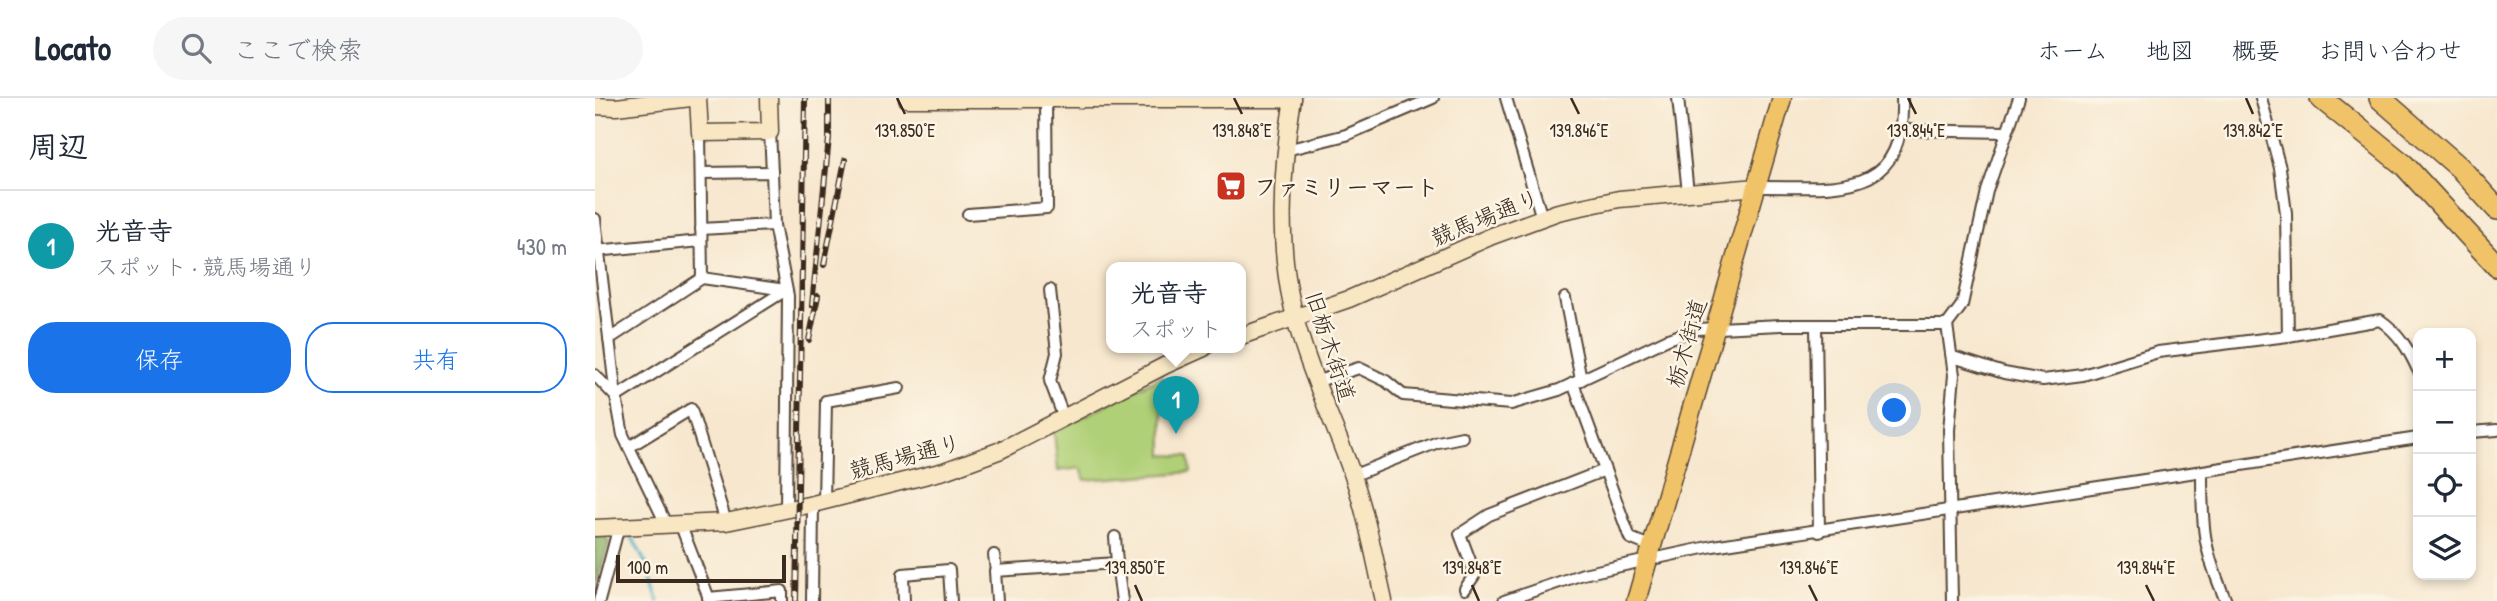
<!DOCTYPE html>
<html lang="ja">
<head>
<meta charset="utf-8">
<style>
	body { margin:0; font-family:"Patrick Hand","Klee One",sans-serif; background:#f6f6f7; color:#1f2937 }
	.controls { position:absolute; right:21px; bottom:21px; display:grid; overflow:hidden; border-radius:14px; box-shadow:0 4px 10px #0003 }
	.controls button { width:63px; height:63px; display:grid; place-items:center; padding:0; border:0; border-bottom:2px solid #e0e1e3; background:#fff; color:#1f2937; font:35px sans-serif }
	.scale { position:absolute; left:21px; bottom:18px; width:170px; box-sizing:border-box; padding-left:7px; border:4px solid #3b2a1e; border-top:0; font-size:19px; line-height:24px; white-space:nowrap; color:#3b2a1e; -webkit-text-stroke:5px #fcf5e5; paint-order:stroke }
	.you { position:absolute; left:1300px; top:313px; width:24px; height:24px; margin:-18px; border:5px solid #fff; border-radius:50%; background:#1a73e8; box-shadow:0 0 0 10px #1a73e833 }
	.badge { display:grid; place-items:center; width:46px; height:46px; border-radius:50%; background:#1a73e8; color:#fff; font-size:23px; font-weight:700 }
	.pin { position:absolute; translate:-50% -58px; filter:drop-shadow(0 2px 4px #0008) }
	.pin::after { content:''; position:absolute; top:37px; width:24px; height:21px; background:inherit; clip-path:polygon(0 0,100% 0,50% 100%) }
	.popup { position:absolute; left:511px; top:164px; width:140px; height:91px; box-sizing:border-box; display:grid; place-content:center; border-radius:14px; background:#fff; filter:drop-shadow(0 2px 5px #0005); font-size:23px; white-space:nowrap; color:#747a83 }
	.popup b { font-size:26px; color:#1f2937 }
	.popup::after { content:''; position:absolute; left:50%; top:100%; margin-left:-14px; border:14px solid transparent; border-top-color:#fff }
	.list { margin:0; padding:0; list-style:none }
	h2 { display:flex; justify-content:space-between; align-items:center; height:91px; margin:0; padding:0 28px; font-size:30px }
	h2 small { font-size:23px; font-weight:400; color:#747a83 }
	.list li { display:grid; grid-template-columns:46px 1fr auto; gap:21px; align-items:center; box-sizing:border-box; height:112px; padding:0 28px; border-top:2px solid #e0e1e3 }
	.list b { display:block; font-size:26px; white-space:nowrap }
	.list p { margin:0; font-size:23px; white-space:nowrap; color:#747a83 }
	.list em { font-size:23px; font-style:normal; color:#747a83 }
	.actions { display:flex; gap:14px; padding:21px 28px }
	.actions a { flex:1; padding:16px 0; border:2px solid #1a73e8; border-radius:28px; text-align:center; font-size:24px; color:#1a73e8 }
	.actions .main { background:#1a73e8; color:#fff }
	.icon { flex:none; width:38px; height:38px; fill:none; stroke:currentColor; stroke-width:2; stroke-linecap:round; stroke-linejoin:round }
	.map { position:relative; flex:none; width:1902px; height:503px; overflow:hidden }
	header { display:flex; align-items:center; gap:42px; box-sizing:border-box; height:98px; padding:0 35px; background:#fff; border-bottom:2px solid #e0e1e3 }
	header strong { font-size:33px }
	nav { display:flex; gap:38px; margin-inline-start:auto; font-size:24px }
	.search { width:490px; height:63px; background:#f6f6f7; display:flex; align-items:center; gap:18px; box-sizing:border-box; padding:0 24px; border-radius:38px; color:#747a83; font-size:26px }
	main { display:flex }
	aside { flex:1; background:#fff }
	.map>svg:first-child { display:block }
	.green { fill:#b0d077; stroke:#767d4a; stroke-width:2 }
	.forest { fill:#8cb268; stroke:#646e43; stroke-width:2 }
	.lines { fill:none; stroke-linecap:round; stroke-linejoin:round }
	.stream { stroke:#47aec7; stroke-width:3.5 }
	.street-casing { stroke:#574638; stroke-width:14 }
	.secondary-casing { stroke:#574638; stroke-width:19 }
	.primary-casing { stroke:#574638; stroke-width:21 }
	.highway-casing { stroke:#574638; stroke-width:24 }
	.street { stroke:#fff; stroke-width:10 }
	.secondary { stroke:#f9e7c3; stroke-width:16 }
	.primary { stroke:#f1c369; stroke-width:18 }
	.highway { stroke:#f1c369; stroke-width:21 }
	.rail-casing { stroke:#3b2a1e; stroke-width:6 }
	.rail { stroke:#fcf5e5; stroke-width:3.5; stroke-dasharray:10; stroke-linecap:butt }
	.ticks { fill:none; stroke:#3b2a1e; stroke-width:2.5 }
	.labels { text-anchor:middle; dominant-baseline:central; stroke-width:5; stroke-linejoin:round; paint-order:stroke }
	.poi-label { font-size:23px; font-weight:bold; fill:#3b2a1e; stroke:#fcf5e5; text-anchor:start }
	.street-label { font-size:23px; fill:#3b2a1e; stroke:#fcf5e5 }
	.ticks-label { font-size:18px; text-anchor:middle; fill:#3b2a1e; stroke:#fcf5e5; stroke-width:5; stroke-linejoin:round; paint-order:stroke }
</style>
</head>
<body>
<header>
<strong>Locato</strong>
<div class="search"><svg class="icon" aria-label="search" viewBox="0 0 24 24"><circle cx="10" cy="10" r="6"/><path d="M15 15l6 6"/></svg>ここで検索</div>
<nav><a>ホーム</a><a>地図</a><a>概要</a><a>お問い合わせ</a></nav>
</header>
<main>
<aside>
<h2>周辺<small></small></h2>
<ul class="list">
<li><span class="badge" style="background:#0f9aa8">1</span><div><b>光音寺</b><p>スポット · 競馬場通り</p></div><em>430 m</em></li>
</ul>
<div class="actions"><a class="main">保存</a><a>共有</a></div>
</aside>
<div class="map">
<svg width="1902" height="503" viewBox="0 0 1902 503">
	<rect width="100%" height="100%" fill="#fcf5e5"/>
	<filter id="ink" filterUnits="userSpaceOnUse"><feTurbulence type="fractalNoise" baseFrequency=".0143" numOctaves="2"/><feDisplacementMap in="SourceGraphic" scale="14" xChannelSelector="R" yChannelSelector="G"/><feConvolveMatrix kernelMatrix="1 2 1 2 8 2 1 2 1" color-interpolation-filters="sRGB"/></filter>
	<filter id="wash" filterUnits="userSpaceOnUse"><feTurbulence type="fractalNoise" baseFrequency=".00686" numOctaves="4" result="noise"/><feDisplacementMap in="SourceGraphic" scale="28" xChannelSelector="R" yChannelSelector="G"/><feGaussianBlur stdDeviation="1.57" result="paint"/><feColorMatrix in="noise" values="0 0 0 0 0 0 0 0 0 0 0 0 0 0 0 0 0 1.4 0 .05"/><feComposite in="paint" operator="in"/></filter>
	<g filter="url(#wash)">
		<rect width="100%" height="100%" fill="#f7e7ce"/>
		<polygon class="green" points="567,278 568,357 594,358 596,374 490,382 486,370 463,373 459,334"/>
		<polygon class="forest" points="0,437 9,437 14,444 0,491"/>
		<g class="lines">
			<polyline class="stream" points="35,435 53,470 63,503"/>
		</g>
	</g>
	<g filter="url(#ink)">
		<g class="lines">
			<g class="street-casing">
				<g id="street">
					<polyline points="911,0 947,120"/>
					<polyline points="1083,0 1093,95"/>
					<polyline points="1305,32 1412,34"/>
					<polyline points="175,34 177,74"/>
					<polyline points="691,52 751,37 838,0"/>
					<polyline points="106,75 177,74 179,127 193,198 191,413"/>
					<path d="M1162,89C1238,88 1311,104 1307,0"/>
					<polyline points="373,116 452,110 451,2"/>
					<polyline points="0,121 21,299 28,337 72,428"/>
					<polyline points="106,131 179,127"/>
					<polyline points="0,153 106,143"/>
					<polyline points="455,192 462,255 455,283 469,320"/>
					<polyline points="970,200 986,282"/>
					<polyline points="1221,227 1224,434"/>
					<path d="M1693,238L1785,222C1804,235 1814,252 1823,272"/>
					<polyline points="14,241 107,180"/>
					<polyline points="1358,259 1409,275 1448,282 1488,277 1563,254 1693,238 1691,115 1685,70 1666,0"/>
					<polyline points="0,277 21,299"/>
					<polyline points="720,284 764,270 791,283 808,297 916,306 964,292 1073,241 1102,231 1186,227 1352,227"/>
					<polyline points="978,285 1035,440 1057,449"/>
					<polyline points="21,299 191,192 107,180 105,35"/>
					<polyline points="1876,334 1902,332"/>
					<polyline points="34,349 96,311 131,424"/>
					<path d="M1607,374C1607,431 1608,450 1631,503"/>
					<polyline points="757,378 843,344 867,339"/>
					<polyline points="229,404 231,303 304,290"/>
					<polyline points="86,428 115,503"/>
					<polyline points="520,439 522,465"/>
					<polyline points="399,457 401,473"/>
					<polyline points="870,491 880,476 865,436 894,417 1010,372"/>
					<polyline points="113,500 187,493 187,503"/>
					<polyline points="4,503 24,428"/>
					<polyline points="217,503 218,406"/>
					<polyline points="309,503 308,476 354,472 356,503"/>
					<polyline points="402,503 400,473 522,465 527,503"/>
					<polyline points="909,503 988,476 1118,448 1823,340"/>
					<polyline points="1357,503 1354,332 1359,277 1352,227 1367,207 1392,93 1424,0"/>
				</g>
			</g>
			<g class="secondary-casing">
				<g id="secondary">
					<polyline points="103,0 105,35 175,34 174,0"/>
					<path d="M698,0C687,66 682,136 696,202C709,266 739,322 760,384C773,422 780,463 789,503"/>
					<polyline points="312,1 698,1"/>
					<polyline points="0,8 21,9 96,0"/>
					<polyline points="646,238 754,201 897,138 963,114 1024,101 1162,89"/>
					<polyline points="0,430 131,424 218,406 349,373 406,352 571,267 609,250"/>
				</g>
			</g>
			<g class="primary-casing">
				<polyline id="primary" points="1041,503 1187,0"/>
			</g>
			<g class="highway-casing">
				<g id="highway">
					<polyline points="1726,0 1809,67 1902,168"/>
					<polyline points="1785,0 1865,70 1902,111"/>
				</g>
			</g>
			<use href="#street" class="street"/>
			<use href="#secondary" class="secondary"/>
			<use href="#primary" class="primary"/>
			<use href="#highway" class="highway"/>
			<g class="rail-casing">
				<g id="rail">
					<polyline points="229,167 250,62"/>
					<polyline points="217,207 234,40 234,0"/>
					<polyline points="214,242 223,198"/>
					<polyline points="201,503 210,0"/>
				</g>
			</g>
			<use href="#rail" class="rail"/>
		</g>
	</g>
	<path class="ticks" d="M302,0L310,16M639,0L647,16M976,0L984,16M1313,0L1321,16M1651,0L1658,16M540,487L547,503M877,487L884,503M1214,487L1222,503M1551,487L1559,503"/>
	<defs>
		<g id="supermarket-square" transform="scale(1.575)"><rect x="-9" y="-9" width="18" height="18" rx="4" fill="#c8321e" stroke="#fcf5e5"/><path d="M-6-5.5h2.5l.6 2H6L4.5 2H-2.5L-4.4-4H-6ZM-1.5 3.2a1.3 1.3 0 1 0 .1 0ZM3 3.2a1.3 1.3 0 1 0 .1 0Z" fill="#fff"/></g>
	</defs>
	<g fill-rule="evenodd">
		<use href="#supermarket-square" x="636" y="88"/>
	</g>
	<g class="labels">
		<g class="poi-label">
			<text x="659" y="88">ファミリーマート</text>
		</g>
		<g class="street-label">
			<text transform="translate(890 119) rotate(-22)">競馬場通り</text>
			<text transform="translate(1091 245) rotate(-74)">栃木街道</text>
			<text transform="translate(736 248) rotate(72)">旧栃木街道</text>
			<text transform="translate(310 358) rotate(-15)">競馬場通り</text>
		</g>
	</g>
	<g class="ticks-label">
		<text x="310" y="39">139.850°E</text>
		<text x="647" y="39">139.848°E</text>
		<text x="984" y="39">139.846°E</text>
		<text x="1321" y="39">139.844°E</text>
		<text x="1658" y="39">139.842°E</text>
		<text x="540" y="476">139.850°E</text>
		<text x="877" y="476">139.848°E</text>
		<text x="1214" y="476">139.846°E</text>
		<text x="1551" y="476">139.844°E</text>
	</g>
</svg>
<div class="controls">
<button>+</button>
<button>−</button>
<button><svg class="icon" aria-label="locate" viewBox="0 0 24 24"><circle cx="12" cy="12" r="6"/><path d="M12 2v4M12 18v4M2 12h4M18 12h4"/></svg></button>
<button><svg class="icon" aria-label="layers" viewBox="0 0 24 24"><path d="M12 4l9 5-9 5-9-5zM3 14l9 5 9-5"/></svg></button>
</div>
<div class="scale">100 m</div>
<div class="you"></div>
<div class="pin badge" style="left:581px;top:336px;background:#0f9aa8">1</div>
<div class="popup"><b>光音寺</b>スポット</div>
</div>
</main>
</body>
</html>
